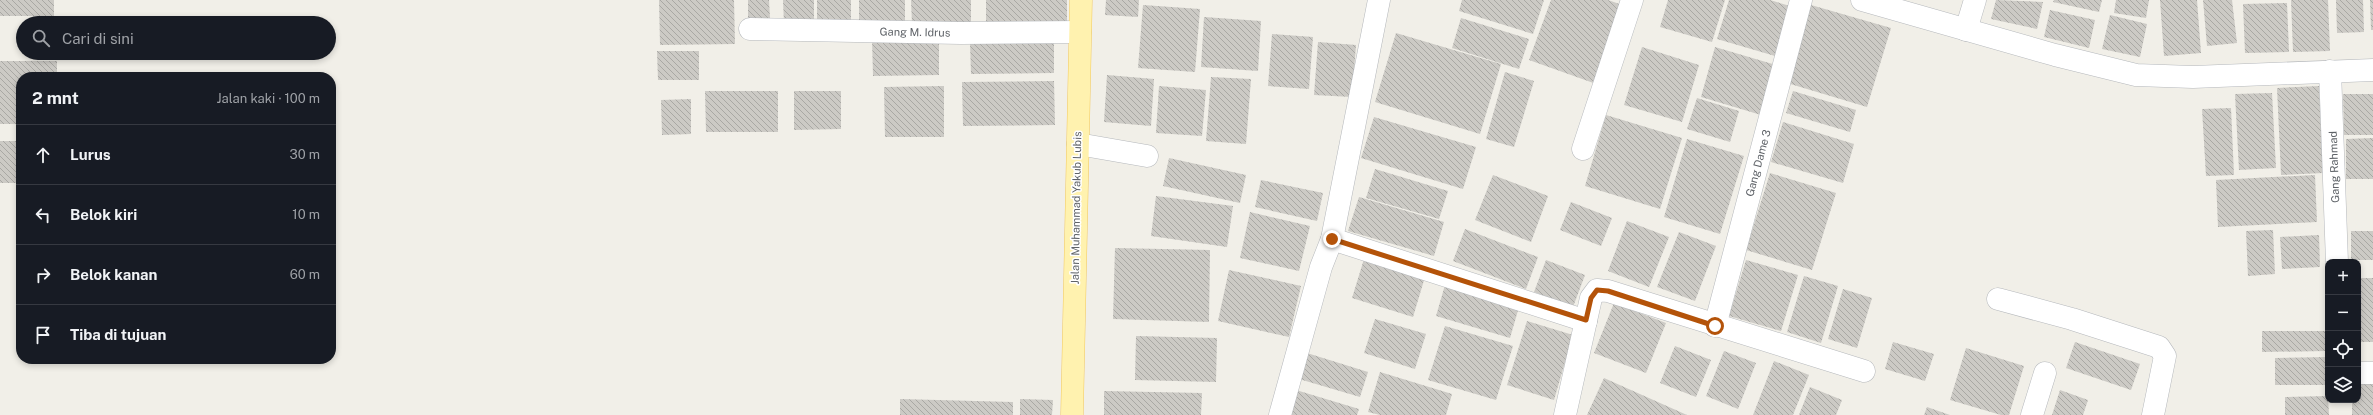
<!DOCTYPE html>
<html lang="id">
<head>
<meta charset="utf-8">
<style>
	body { margin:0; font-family:"Public Sans",sans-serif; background:#20242c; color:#f1f3f6 }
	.controls { position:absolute; right:12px; bottom:12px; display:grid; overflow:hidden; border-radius:8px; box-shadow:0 2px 6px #0003 }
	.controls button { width:36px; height:36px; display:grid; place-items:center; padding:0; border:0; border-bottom:1px solid #363941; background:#171b24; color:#f1f3f6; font:20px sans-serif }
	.stop { position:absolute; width:12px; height:12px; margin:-9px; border:3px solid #b45309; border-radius:50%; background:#fff }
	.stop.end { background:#b45309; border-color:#fff; box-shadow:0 1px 4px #0008 }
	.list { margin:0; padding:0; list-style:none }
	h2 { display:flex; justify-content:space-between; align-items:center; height:52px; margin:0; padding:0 16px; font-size:17px }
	h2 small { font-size:13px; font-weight:400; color:#9ea1a6 }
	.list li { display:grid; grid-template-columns:26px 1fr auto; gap:12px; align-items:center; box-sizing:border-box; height:60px; padding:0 16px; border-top:1px solid #363941 }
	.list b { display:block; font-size:15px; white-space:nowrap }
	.list em { font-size:13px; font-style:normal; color:#9ea1a6 }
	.icon { flex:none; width:22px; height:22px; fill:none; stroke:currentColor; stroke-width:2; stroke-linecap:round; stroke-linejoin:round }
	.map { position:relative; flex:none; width:2373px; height:415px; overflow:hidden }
	.search { position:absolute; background:#171b24; box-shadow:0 2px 6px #0003; left:16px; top:16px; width:320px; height:44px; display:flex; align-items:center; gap:10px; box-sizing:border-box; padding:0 14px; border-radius:22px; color:#9ea1a6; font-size:15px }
	.panel { position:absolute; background:#171b24; box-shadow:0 2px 6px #0003; left:16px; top:72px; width:320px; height:292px; border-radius:16px }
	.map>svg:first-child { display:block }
	.building { fill:url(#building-back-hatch) }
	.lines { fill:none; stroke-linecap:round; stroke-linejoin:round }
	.minor-casing { stroke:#b5b8bc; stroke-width:23 }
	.major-casing { stroke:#f2c960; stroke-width:23 }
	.minor { stroke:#fff; stroke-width:22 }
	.major { stroke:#fff2af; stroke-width:22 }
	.route { stroke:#b45309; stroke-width:5 }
	.labels { text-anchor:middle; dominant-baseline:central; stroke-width:3; stroke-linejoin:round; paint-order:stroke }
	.street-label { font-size:11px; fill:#5f6368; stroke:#fff }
</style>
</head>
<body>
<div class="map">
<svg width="2373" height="415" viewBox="0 0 2373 415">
	<defs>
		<pattern id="building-back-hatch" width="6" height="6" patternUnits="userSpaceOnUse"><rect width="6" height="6" fill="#cccac5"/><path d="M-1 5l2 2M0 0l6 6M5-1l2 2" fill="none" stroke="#a9a8a4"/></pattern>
	</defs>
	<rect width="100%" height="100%" fill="#f1efe8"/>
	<g class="building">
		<rect x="0" y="0" width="54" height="16"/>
		<polygon points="659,0 734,0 735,44 660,45"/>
		<polygon points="748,0 769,0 770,18 748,18"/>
		<polygon points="783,0 814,0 814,24 784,24"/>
		<rect x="817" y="0" width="34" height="29"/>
		<polygon points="859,0 905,0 905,21 859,22"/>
		<polygon points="911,0 971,0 971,24 912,24"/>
		<polygon points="986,0 1067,0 1067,30 986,31"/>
		<polygon points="1106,0 1139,0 1138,17 1105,15"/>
		<polygon points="1462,0 1544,0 1533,34 1459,11"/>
		<polygon points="1551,0 1608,0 1628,7 1599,85 1529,60"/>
		<polygon points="1668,0 1725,0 1712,42 1660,27"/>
		<polygon points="1729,0 1770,0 1790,6 1775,56 1717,39"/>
		<polygon points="1996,0 2043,2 2037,29 1991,19"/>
		<polygon points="2054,0 2102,0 2099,12 2053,2"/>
		<polygon points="2116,0 2149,0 2146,18 2114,13"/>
		<polygon points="2160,0 2197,0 2201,53 2164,56"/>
		<polygon points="2203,0 2232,0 2237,43 2207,46"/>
		<polygon points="2291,0 2328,0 2330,51 2293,52"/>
		<polygon points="2336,0 2363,0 2364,32 2337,33"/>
		<polygon points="2370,0 2373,0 2373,30 2371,30"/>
		<polygon points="2287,3 2289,52 2245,53 2243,4"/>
		<polygon points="1143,5 1200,9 1195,72 1138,68"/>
		<polygon points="1811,5 1891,28 1867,107 1787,83"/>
		<polygon points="2050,10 2095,20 2089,48 2044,37"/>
		<polygon points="2110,15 2147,24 2140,57 2102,49"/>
		<polygon points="1204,17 1261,21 1258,71 1201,67"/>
		<polygon points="1461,18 1529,39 1519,69 1452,48"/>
		<polygon points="1396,33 1501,64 1480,134 1375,102"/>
		<polygon points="1272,34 1313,37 1309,89 1268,86"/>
		<polygon points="939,37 939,75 873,76 872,38"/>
		<polygon points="1054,42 1054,73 971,74 970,43"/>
		<polygon points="1318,42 1356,45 1352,97 1314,95"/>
		<polygon points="1642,47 1699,65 1682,122 1624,105"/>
		<polygon points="1715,47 1776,65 1761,115 1701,97"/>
		<polygon points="657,51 699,51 699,80 658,80"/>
		<polygon points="0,61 57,61 57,77 21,77 21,124 0,124"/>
		<polygon points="1505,72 1534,81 1514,147 1486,139"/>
		<polygon points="1107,75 1154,79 1151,126 1104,122"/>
		<polygon points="1211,77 1251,79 1246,144 1206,141"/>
		<polygon points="1054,81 1055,125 963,126 962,82"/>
		<polygon points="944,86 944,137 885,137 884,87"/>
		<polygon points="1159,86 1206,90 1202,136 1156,133"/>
		<polygon points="2319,86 2323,173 2281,175 2277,88"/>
		<polygon points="705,91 778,91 778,132 706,132"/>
		<polygon points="794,91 841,91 841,129 794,130"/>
		<polygon points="1793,91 1856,110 1850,132 1786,113"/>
		<polygon points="2272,93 2276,168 2239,170 2235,94"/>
		<polygon points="2343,94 2373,94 2373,135 2344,135"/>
		<polygon points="1697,98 1739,111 1730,142 1687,129"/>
		<polygon points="691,99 691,134 662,135 661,100"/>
		<polygon points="2231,108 2234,175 2206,176 2202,109"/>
		<polygon points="1606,115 1682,138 1660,209 1585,186"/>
		<polygon points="1374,117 1476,147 1463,189 1361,158"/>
		<polygon points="1783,122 1854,144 1843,183 1771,162"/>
		<polygon points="2373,138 2373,179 2346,179 2346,139"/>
		<polygon points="1687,139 1744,156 1720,234 1664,217"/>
		<rect x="0" y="141" width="21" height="42"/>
		<polygon points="1169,158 1246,175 1240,203 1163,186"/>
		<polygon points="1375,169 1448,191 1439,219 1366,198"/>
		<polygon points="1770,173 1836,193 1812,270 1746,250"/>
		<polygon points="1493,175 1548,196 1531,242 1475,220"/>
		<polygon points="2315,175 2317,222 2218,227 2216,180"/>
		<polygon points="1261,180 1323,193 1317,221 1255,207"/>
		<polygon points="1156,196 1233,206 1227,247 1151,236"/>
		<polygon points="1359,197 1444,222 1434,256 1348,231"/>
		<polygon points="1571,202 1612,218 1601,246 1560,230"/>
		<polygon points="1250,212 1310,226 1299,271 1240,258"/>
		<polygon points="1627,221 1669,237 1649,287 1608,271"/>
		<polygon points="1465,229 1538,257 1526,289 1453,261"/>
		<polygon points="2273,230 2275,274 2248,276 2246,231"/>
		<rect x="2351" y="231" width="22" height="29"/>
		<polygon points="1679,232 1716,246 1695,301 1657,287"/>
		<polygon points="2319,235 2320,267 2282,269 2280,237"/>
		<polygon points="1115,248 1210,250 1209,322 1113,319"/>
		<polygon points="1364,259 1425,277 1413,317 1352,298"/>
		<polygon points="1546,260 1585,275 1573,307 1534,292"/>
		<polygon points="1746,260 1798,275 1781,331 1729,316"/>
		<polygon points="1229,270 1301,286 1289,337 1218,321"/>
		<polygon points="1804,276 1838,286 1821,343 1787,332"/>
		<rect x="2360" y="278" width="13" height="64"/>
		<polygon points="1445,285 1519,307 1510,338 1436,316"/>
		<polygon points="1843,289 1872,298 1857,348 1828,339"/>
		<polygon points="1614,303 1666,323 1646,373 1594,353"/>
		<polygon points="1375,319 1426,334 1415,369 1364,353"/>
		<polygon points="1527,321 1573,335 1554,400 1507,385"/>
		<polygon points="1445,326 1513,346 1496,400 1428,380"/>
		<polygon points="2262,331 2326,331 2326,351 2262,352"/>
		<polygon points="1136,336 1217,338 1216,382 1135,380"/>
		<polygon points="1893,342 1934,354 1925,381 1885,369"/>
		<polygon points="2075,342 2140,364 2131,390 2066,368"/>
		<polygon points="1675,346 1711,360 1696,397 1660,383"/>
		<polygon points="1966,348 2024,366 2009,415 2001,415 1950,400"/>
		<polygon points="1724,351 1756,363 1738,409 1706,396"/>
		<polygon points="1307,353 1368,372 1360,397 1299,379"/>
		<polygon points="2328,357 2328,385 2275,385 2275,358"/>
		<polygon points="1774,361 1809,375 1793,415 1753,415"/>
		<polygon points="1380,372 1452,394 1446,415 1380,415 1368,412"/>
		<polygon points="1604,378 1687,415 1587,415"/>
		<polygon points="2358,384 2373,384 2373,415 2352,415 2352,400 2358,400"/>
		<polygon points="1810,387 1842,400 1836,415 1799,415"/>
		<polygon points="1296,390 1359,409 1357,415 1288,415"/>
		<polygon points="2060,390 2088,400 2083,415 2052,415"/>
		<polygon points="1104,391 1202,393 1201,415 1104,415"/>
		<polygon points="2328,396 2329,415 2285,415 2285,397"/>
		<polygon points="900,399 1013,402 1013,415 900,415"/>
		<polygon points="1020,399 1053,400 1052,415 1020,415"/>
		<polygon points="1927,407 1950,415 1924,415"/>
	</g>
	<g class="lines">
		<g class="minor-casing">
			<g id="minor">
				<polyline points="1862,0 2055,55 2136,75 2193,77 2373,70"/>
				<polyline points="750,29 961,33 1080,32"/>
				<polyline points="1966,30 1975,0"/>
				<polyline points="2330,71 2337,262"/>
				<polyline points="1078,144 1147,156"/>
				<polyline points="1583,149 1632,0"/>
				<polyline points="1332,239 1586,321"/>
				<polyline points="1998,299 2072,319 2159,347 2165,356 2153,415"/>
				<polyline points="1715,326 1801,0"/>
				<polyline points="2358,373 2373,373"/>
				<polyline points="1280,415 1321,267 1332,239 1379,0"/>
				<polyline points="1565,415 1591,298 1597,290 1608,291 1864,371"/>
				<polyline points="2032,415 2045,373"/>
			</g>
		</g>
		<g class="major-casing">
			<polyline id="major" points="1072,415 1081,0"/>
		</g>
		<use href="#minor" class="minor"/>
		<use href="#major" class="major"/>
	</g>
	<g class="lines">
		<polyline class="route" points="1332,239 1586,320 1591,298 1597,290 1608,291 1715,326"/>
	</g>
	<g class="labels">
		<g class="street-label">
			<text transform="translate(915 32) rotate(1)">Gang M. Idrus</text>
			<text transform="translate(1758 163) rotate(-75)">Gang Dame 3</text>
			<text transform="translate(2334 167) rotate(-92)">Gang Rahmad</text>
			<text transform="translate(1076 208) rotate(-89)">Jalan Muhammad Yakub Lubis</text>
		</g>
	</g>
</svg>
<div class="controls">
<button>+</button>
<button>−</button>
<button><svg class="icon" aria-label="locate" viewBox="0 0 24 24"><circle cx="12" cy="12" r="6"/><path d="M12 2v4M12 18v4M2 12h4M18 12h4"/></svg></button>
<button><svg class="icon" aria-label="layers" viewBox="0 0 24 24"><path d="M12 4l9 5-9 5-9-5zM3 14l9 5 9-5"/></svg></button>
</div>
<div class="stop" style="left:1715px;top:326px"></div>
<div class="stop end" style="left:1332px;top:239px"></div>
<div class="search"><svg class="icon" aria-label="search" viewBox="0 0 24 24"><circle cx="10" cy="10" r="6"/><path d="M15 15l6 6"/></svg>Cari di sini</div>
<section class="panel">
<h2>2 mnt<small>Jalan kaki · 100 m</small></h2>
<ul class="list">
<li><svg class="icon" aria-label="ahead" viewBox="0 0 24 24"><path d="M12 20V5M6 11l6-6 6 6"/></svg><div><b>Lurus</b></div><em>30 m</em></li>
<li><svg class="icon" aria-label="left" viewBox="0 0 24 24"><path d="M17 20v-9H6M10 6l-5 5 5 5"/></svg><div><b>Belok kiri</b></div><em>10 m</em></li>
<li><svg class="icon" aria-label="right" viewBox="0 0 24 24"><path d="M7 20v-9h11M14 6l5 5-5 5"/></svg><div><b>Belok kanan</b></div><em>60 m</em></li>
<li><svg class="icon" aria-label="arrive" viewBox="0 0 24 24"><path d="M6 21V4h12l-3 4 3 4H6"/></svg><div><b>Tiba di tujuan</b></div></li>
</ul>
</section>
</div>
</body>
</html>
